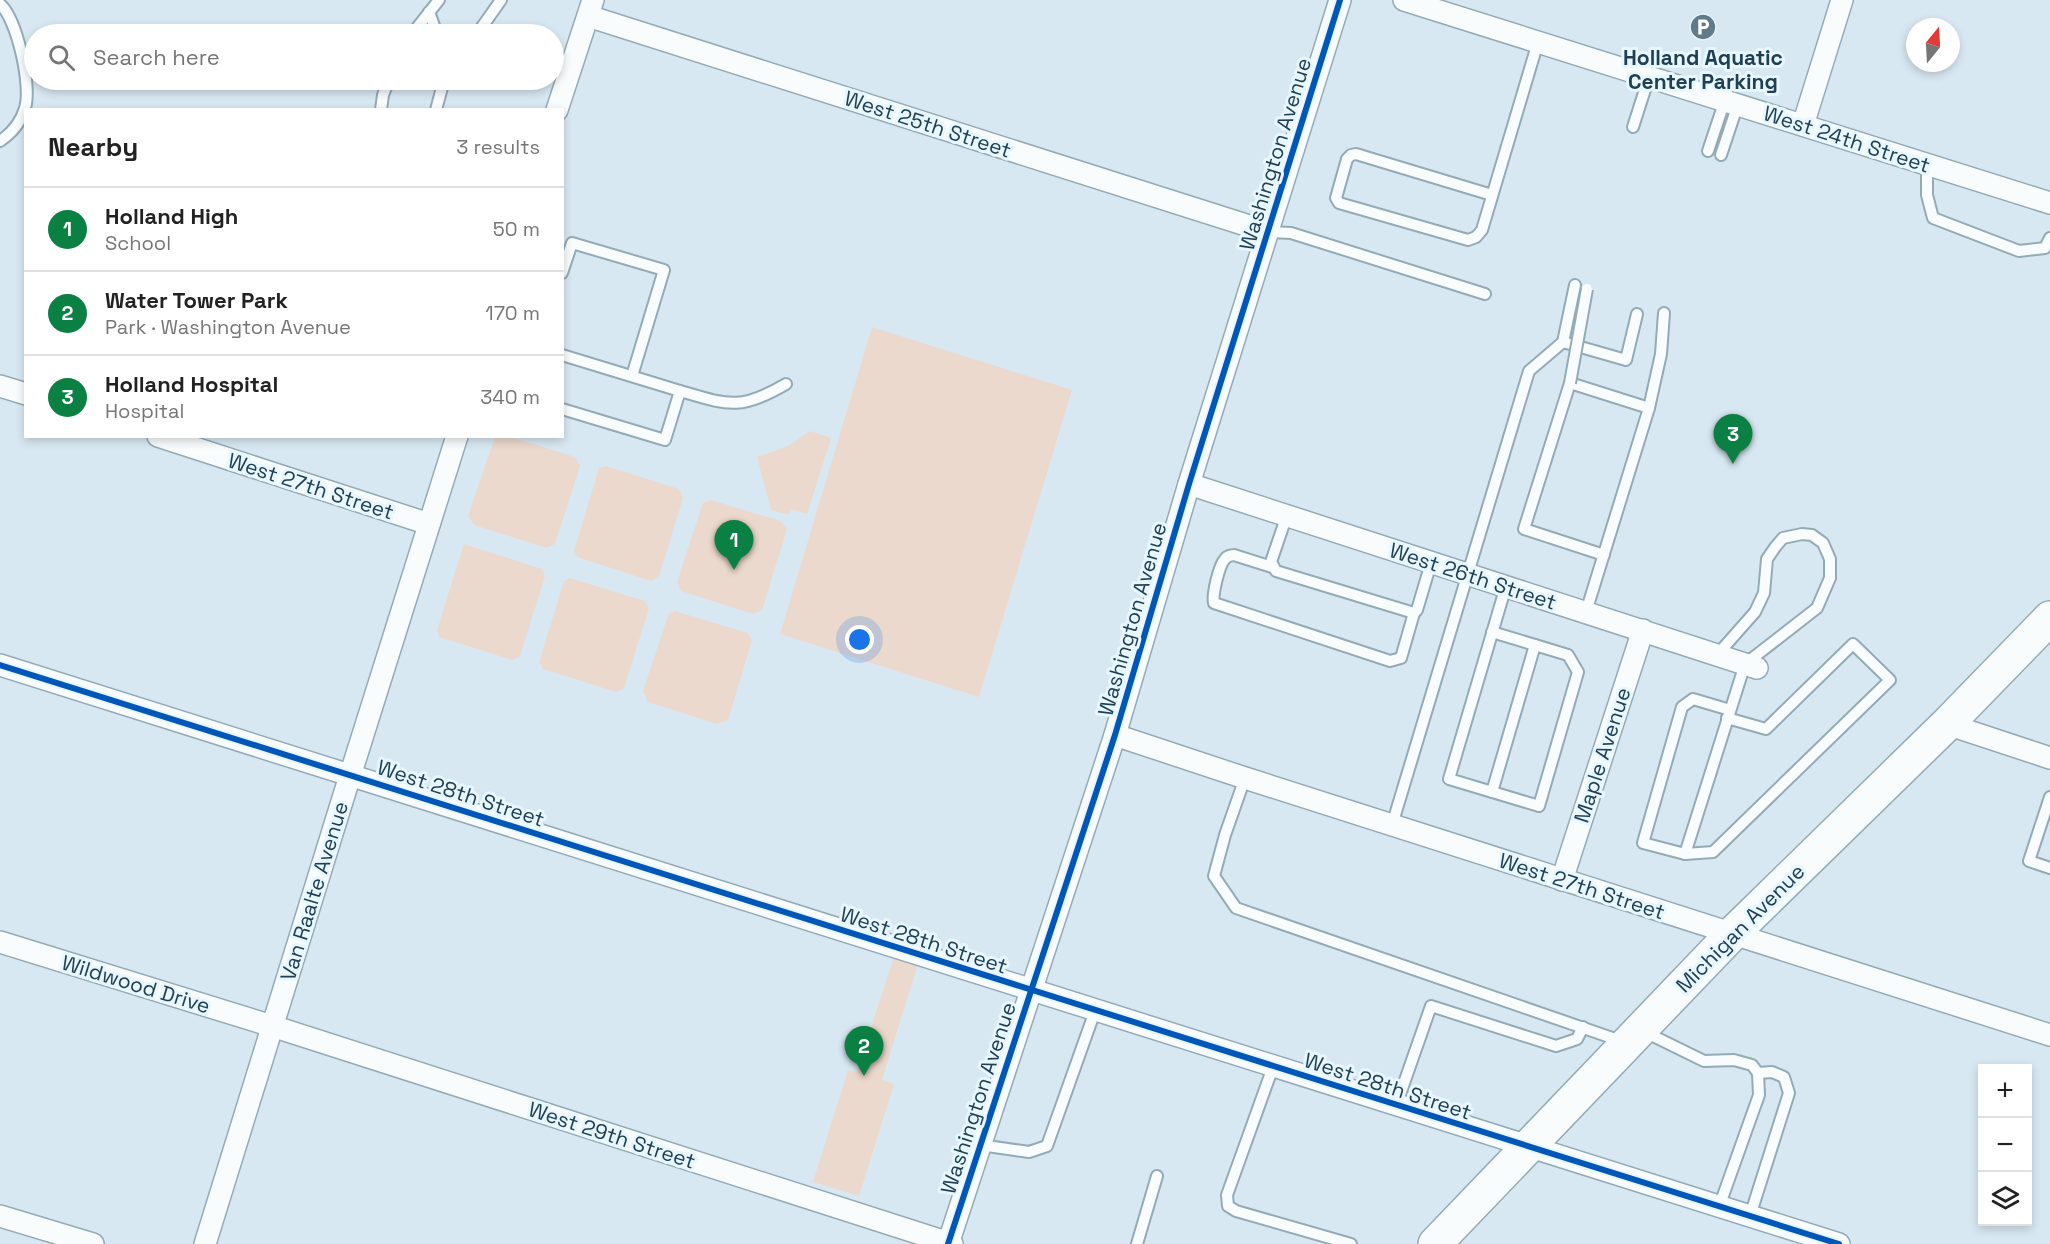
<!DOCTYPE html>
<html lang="en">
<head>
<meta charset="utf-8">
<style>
	body { margin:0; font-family:"Space Grotesk",sans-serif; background:#f2f2f2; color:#222 }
	.controls { position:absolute; right:18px; bottom:18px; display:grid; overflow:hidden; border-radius:0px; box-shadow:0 3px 9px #0003 }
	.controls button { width:54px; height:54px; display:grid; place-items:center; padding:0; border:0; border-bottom:2px solid #e0e0e0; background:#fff; color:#222; font:30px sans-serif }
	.compass { position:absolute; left:1906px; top:18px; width:54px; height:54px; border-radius:50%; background:#fff; box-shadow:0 3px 9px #0003; rotate:18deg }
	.you { position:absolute; left:860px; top:640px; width:21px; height:21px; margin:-15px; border:4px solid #fff; border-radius:50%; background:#1a73e8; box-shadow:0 0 0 9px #1a73e833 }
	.badge { display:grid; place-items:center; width:39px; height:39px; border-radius:50%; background:#0b8043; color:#fff; font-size:20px; font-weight:700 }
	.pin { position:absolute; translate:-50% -50px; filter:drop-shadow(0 2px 3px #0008) }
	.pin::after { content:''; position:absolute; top:32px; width:21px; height:18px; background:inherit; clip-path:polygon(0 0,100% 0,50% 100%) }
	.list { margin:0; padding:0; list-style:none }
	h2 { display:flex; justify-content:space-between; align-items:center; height:78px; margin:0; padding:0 24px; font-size:26px }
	h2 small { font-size:20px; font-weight:400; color:#767676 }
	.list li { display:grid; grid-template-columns:39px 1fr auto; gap:18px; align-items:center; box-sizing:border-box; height:84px; padding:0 24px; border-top:2px solid #e0e0e0 }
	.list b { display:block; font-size:22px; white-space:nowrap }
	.list p { margin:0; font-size:20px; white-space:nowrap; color:#767676 }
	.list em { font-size:20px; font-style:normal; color:#767676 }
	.icon { flex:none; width:33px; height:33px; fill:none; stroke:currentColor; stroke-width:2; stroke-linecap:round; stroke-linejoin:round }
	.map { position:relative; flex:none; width:2050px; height:1244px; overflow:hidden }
	.search { position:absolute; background:#fff; box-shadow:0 3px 9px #0003; left:24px; top:24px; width:540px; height:66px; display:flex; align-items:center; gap:15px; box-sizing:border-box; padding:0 21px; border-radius:33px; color:#767676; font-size:22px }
	.panel { position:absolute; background:#fff; box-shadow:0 3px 9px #0003; left:24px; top:108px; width:540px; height:330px; border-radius:0px }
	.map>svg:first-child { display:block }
	.green { fill:#ecd9cd }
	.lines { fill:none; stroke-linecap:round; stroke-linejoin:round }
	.service-casing { stroke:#93abb7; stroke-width:14 }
	.minor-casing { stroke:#93abb7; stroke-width:24 }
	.primary-casing { stroke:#93abb7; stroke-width:36 }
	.service { stroke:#f9fcfd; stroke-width:10 }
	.minor { stroke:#f9fcfd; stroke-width:21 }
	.primary { stroke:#f9fcfd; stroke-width:33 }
	.service-bridge-casing { stroke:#93abb7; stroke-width:14; stroke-linecap:butt }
	.service-bridge { stroke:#f9fcfd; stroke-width:10 }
	.cycleway-casing { stroke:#e7f6ff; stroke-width:10 }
	.cycleway { stroke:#0057b8; stroke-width:6 }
	.labels { text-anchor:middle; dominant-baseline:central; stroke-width:6; stroke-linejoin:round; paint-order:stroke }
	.poi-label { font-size:21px; font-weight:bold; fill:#1e4052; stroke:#e7f6ff }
	.street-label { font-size:21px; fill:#1e4052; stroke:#e7f6ff }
</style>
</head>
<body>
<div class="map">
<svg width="2050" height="1244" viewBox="0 0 2050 1244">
	<rect width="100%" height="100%" fill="#d8e8f2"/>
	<g class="green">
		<polygon points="872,327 1072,390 979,697 780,634"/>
		<polygon points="810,431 831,438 807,514 791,509 789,515 771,510 757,457 788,446"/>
		<polygon points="495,437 511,437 575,457 580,466 555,544 547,548 474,525 468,516"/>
		<polygon points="606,466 679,489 683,498 659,577 651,581 577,557 574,551 599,468"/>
		<polygon points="711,500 781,521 787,529 762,610 753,614 681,591 677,582 703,503"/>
		<polygon points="464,544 542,569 545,576 520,656 512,660 439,637 437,630"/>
		<polygon points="570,578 645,601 649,608 624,688 616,692 543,669 539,662 564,581"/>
		<polygon points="675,611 748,633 752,640 728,720 717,724 648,702 643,691 669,613"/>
		<polygon points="894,956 918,964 882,1080 894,1084 859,1196 813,1182 848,1070 857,1072"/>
	</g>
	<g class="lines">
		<g class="service-casing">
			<g id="service">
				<path d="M0,4C17,19 32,86 25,108C21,122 12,133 0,141"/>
				<polyline points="429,12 437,34"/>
				<polyline points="412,34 439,0"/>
				<polyline points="477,34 501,0"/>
				<polyline points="381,110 383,95 389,80"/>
				<polyline points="436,110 444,80"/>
				<polyline points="1633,127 1649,77"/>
				<polyline points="1708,151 1725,100"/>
				<polyline points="1721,155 1738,104"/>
				<polyline points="1927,164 1927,195 1933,218 2019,251 2045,248 2050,238"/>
				<polyline points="1492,195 1356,154 1351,155 1347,159 1336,198 1339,203 1468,240 1476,237 1482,230 1538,42"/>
				<polyline points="1268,232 1291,233 1485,294"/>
				<polyline points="562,273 572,243 664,270 632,376"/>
				<polyline points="1563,342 1575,285"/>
				<polyline points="562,355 680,391 665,440 562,409"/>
				<path d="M680,391C728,405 740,411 786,384"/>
				<polyline points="1649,408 1661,354 1664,313"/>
				<polyline points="1287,515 1271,562 1276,571 1414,613 1417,610 1431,563"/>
				<path d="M1272,567L1234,555C1229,556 1228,555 1225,559C1219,565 1212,595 1214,603L1390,661L1401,658L1414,613"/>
				<polyline points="1586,612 1649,408 1570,383 1524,529 1604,555"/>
				<polyline points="1492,632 1568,655 1578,672 1539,806 1449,779 1506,586"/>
				<polyline points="1727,718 1766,729 1853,644 1890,680 1713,852 1685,854 1643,843 1682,707 1693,699 1730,710"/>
				<polyline points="1245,778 1225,835 1214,876 1236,908 1624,1042"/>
				<polyline points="1492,792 1535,645"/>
				<polyline points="2050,797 2029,861 2050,868"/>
				<polyline points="1392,825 1529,371 1563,342 1626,360 1637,314"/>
				<polyline points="1685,854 1745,664 1817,608 1830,578 1830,559 1823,543 1812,535 1802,534 1783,538 1776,546 1767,559 1764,593 1755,612 1717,655"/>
				<polyline points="1643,1031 1704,1061 1734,1060 1752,1065 1758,1073 1759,1095 1719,1207"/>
				<polyline points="1273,1067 1227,1195 1228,1206 1236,1211 1351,1244"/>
				<polyline points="1396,1106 1431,1006 1556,1046 1577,1039 1583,1027"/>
				<polyline points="980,1145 1029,1152 1047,1146 1095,1011"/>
				<polyline points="1750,1216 1789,1093 1784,1077 1772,1072 1758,1073"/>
				<polyline points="1137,1244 1157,1176"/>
			</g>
		</g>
		<g class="minor-casing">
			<g id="minor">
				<polyline points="1404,0 2050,203"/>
				<polyline points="588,16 1268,232"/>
				<polyline points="557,110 593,0"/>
				<polyline points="1803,125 1842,0"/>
				<polyline points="0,386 26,394"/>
				<polyline points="158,436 429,524"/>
				<polyline points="1189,484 1757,668"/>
				<polyline points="0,665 1839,1244"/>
				<polyline points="1947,724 2050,758"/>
				<polyline points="1115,735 1245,778 2050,1035"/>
				<polyline points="1562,880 1643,630"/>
				<polyline points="0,942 272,1026 952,1244"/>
				<polyline points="0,1216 93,1244"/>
				<polyline points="205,1244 344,795 457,436"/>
				<polyline points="948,1244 1115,735 1189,484 1340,0"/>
			</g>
		</g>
		<g class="primary-casing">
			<polyline id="primary" points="1435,1244 1733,933 1947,724 2050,618"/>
		</g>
		<use href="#service" class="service"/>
		<use href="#minor" class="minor"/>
		<use href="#primary" class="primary"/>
		<g class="service-bridge-casing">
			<polyline id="service-bridge" points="1570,383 1587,289"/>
		</g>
		<use href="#service-bridge" class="service-bridge"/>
		<g class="cycleway-casing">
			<g id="cycleway">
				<polyline points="0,665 1839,1244"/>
				<polyline points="948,1244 1115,735 1189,484 1340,0"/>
			</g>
		</g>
		<use href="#cycleway" class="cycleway"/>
	</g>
	<defs>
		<g id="parking-disc" transform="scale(1.35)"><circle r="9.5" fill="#5f7b8a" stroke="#e7f6ff"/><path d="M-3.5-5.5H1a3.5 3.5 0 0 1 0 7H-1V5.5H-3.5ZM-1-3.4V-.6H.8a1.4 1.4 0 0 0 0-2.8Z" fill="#fff"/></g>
	</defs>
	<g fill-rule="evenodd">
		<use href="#parking-disc" x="1703" y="27"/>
	</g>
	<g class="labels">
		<g class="poi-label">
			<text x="1703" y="57">Holland Aquatic<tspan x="1703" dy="24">Center Parking</tspan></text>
		</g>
		<g class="street-label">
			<text transform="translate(928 124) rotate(18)">West 25th Street</text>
			<text transform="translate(1847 139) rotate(18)">West 24th Street</text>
			<text transform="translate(1275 154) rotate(-73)">Washington Avenue</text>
			<text transform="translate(311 486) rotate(18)">West 27th Street</text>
			<text transform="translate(1473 576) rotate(18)">West 26th Street</text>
			<text transform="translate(1132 619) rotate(-74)">Washington Avenue</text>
			<text transform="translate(1602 755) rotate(-72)">Maple Avenue</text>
			<text transform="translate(461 793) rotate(18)">West 28th Street</text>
			<text transform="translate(1582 886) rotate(18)">West 27th Street</text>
			<text transform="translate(314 891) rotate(-73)">Van Raalte Avenue</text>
			<text transform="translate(1740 928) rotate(-45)">Michigan Avenue</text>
			<text transform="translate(924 940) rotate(18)">West 28th Street</text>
			<text transform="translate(136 984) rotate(17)">Wildwood Drive</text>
			<text transform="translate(1388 1086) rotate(18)">West 28th Street</text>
			<text transform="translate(978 1098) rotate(-72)">Washington Avenue</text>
			<text transform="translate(612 1135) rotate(18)">West 29th Street</text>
		</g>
	</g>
</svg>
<div class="controls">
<button>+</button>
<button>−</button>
<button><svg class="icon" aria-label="layers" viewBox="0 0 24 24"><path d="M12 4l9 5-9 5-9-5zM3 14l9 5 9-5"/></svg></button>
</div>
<svg class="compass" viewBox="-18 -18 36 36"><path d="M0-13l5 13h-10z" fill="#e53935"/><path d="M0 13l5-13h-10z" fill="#767676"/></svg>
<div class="you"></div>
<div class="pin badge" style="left:734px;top:570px">1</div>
<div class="pin badge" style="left:864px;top:1076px">2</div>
<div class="pin badge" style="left:1733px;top:464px">3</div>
<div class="search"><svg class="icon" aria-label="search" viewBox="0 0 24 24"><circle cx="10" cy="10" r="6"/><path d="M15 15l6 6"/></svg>Search here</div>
<section class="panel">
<h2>Nearby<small>3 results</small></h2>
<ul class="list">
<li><span class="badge">1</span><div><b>Holland High</b><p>School</p></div><em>50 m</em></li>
<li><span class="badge">2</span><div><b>Water Tower Park</b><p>Park · Washington Avenue</p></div><em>170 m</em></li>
<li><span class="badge">3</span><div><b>Holland Hospital</b><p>Hospital</p></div><em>340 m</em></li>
</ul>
</section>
</div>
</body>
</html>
